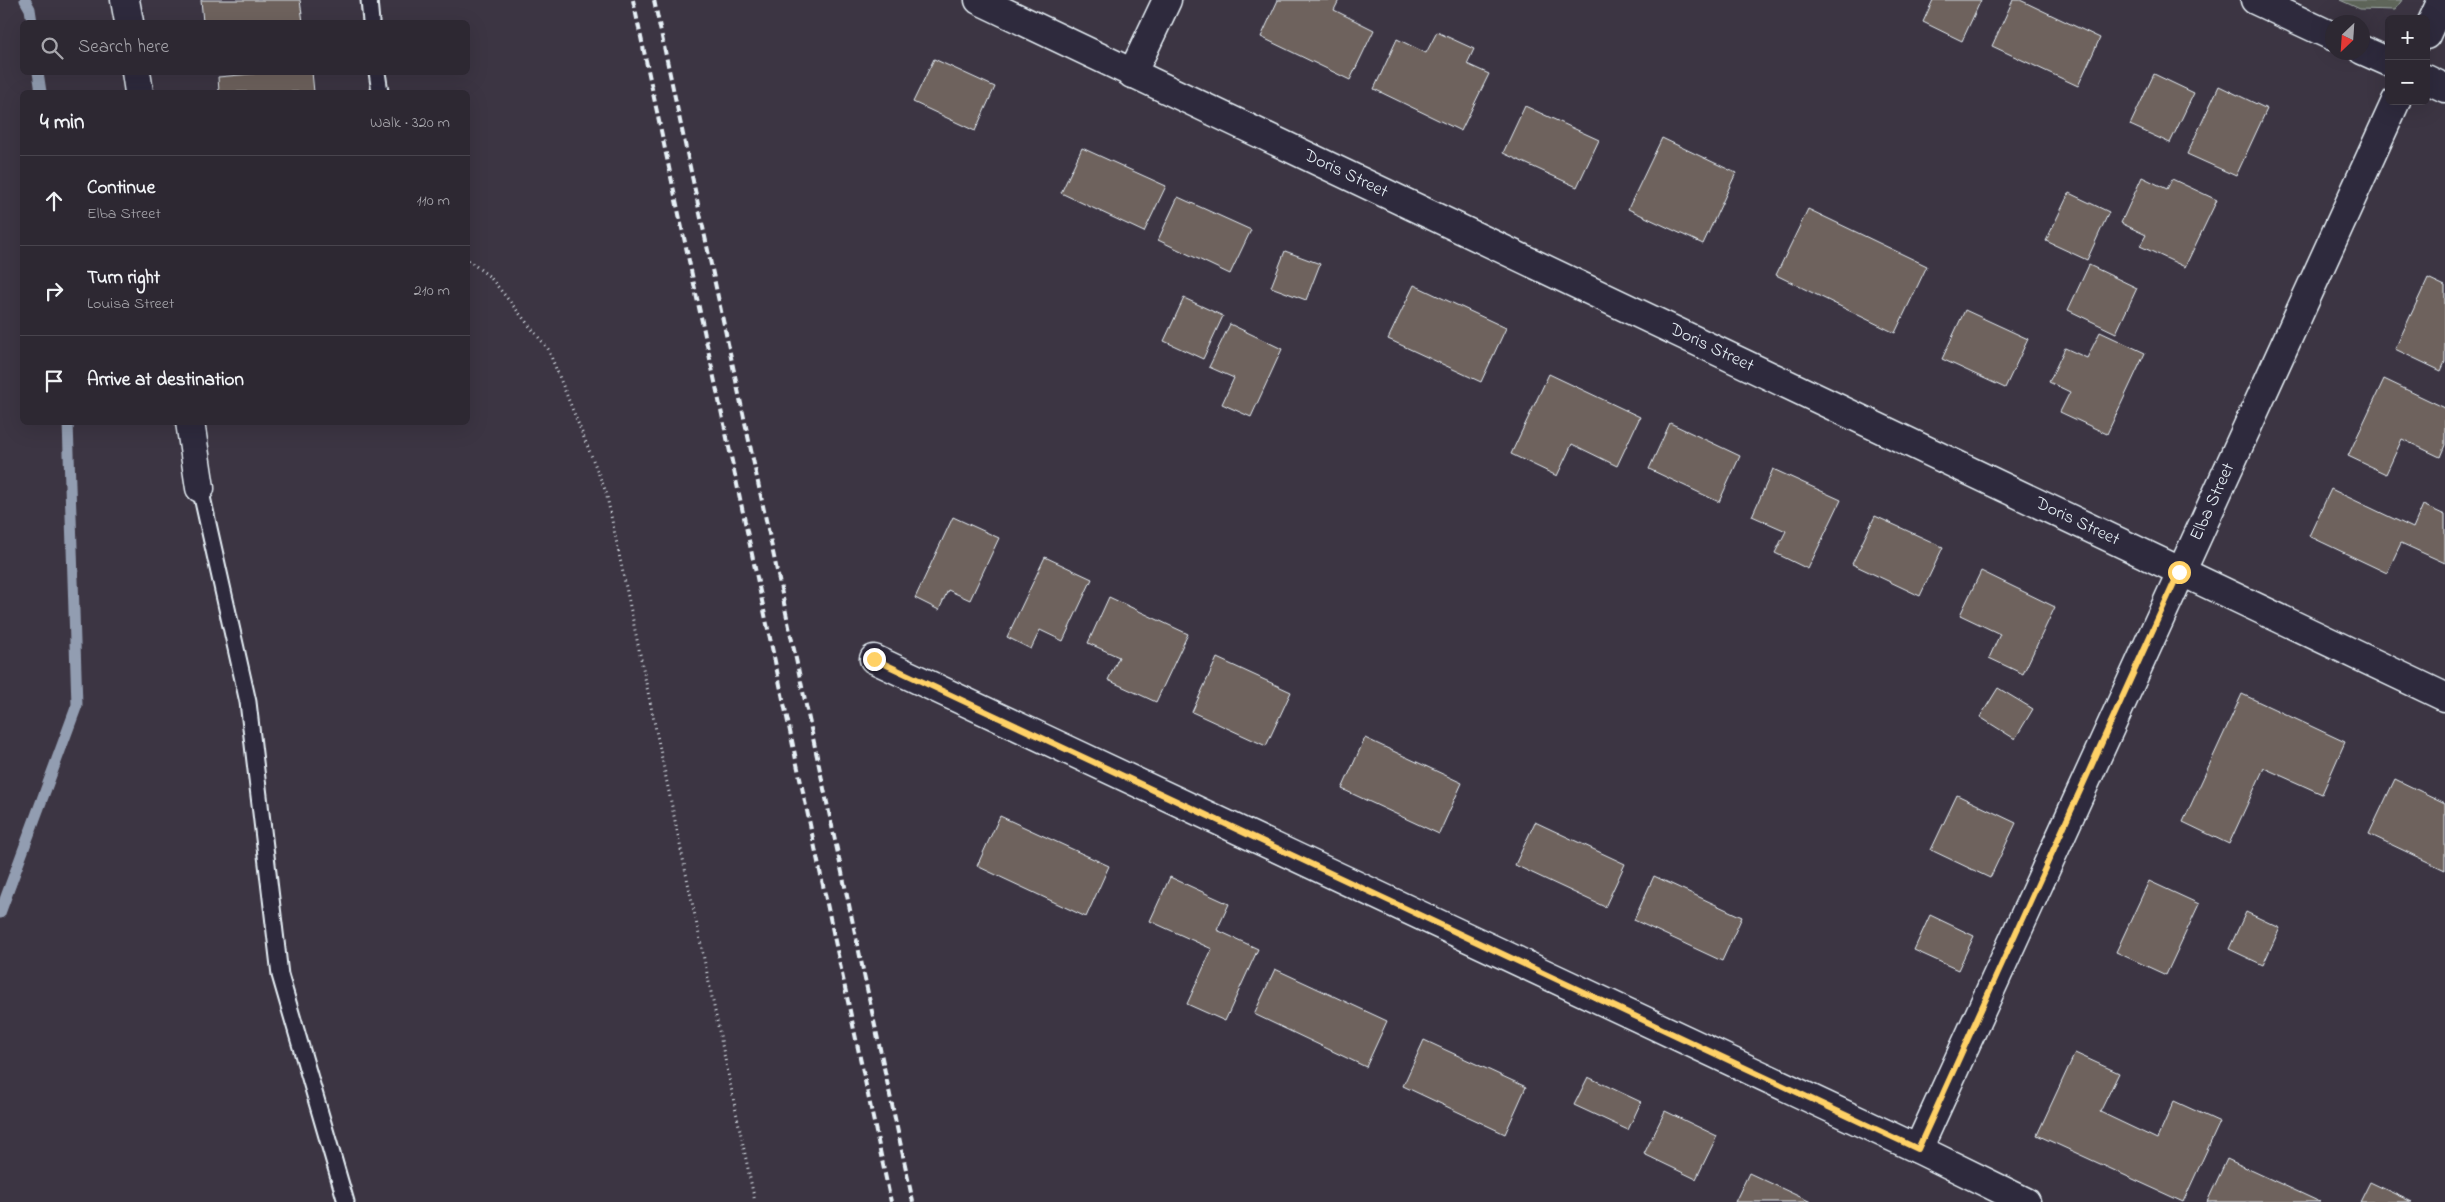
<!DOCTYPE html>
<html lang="en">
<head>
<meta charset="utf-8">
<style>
	body { margin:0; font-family:"Indie Flower",sans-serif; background:#39343e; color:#f1f3f6 }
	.controls { position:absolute; right:15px; top:15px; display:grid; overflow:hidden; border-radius:8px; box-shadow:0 5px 20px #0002 }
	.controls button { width:45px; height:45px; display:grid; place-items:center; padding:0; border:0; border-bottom:1px solid #48444d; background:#2d2832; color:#f1f3f6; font:25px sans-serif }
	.compass { position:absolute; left:2325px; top:15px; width:45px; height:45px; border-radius:50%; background:#2d2832; box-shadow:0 5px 20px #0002; rotate:205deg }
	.stop { position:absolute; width:15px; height:15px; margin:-11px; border:4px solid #ffd166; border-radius:50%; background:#fff }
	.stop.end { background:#ffd166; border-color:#fff; box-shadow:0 1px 5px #0008 }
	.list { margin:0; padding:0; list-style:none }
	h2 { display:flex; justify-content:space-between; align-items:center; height:65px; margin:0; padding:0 20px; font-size:21px }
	h2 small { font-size:16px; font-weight:400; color:#a7a6ac }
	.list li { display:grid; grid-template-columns:32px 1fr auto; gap:15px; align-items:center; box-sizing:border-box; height:90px; padding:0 20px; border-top:1px solid #48444d }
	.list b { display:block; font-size:19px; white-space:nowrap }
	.list p { margin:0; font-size:16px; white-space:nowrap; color:#a7a6ac }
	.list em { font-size:16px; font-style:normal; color:#a7a6ac }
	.icon { flex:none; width:28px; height:28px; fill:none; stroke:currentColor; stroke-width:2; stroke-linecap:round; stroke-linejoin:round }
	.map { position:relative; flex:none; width:2445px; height:1202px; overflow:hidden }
	.search { position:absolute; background:#2d2832; box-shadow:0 5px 20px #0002; left:20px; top:20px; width:450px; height:55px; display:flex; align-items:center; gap:12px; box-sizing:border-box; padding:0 18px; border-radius:8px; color:#a7a6ac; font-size:19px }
	.panel { position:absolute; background:#2d2832; box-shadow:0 5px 20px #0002; left:20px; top:90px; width:450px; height:335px; border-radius:8px }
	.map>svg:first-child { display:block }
	.green { fill:#5e665a; stroke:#a3aca9 }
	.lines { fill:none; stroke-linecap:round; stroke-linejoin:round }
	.stream { stroke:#929db1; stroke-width:11 }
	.building { fill:#6e625d; stroke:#e8f1f8 }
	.lane-casing { stroke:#e8f1f8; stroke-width:19 }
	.street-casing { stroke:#e8f1f8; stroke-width:31 }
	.path { stroke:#e8f1f8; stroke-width:3; stroke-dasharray:1 4; stroke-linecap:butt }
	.lane { stroke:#2f2a3d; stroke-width:15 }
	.street { stroke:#2f2a3d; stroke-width:28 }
	.rail { stroke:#e8f1f8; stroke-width:4; stroke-dasharray:8 4; stroke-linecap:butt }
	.route { stroke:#ffd166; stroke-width:6 }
	.labels { text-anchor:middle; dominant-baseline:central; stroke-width:4; stroke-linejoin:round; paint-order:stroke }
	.street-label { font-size:18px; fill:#e8f1f8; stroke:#2f2a3d }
</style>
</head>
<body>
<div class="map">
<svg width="2445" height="1202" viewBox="0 0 2445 1202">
	<rect width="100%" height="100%" fill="#3c3543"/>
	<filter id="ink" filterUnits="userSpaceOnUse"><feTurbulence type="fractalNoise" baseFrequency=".02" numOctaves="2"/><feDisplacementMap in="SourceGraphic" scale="10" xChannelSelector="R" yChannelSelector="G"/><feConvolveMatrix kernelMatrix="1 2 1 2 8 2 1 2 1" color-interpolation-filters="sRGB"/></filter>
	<g filter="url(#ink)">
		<polygon class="green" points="2340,0 2402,0 2395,10 2360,9"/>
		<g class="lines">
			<g class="stream">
				<polyline points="25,0 30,9 32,22"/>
				<polyline points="38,72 41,92"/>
				<polyline points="0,913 77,705 68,422"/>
			</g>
		</g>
		<g class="building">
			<polygon points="201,0 300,0 303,22 203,22"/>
			<polygon points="1278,0 1339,0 1334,10 1374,30 1350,80 1261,37"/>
			<polygon points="1933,0 1981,0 1962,41 1923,22"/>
			<polygon points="2013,0 2020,0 2100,38 2078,86 1992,46"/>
			<polygon points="1437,32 1474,49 1467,64 1489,74 1461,131 1374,89 1397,39 1426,53"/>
			<polygon points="934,59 995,87 975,131 913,102"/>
			<polygon points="272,72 312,72 314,92 219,92 218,77"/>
			<polygon points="2154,74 2194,93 2170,143 2130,125"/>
			<polygon points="2219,86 2267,109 2236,176 2187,154"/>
			<polygon points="1525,106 1599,140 1577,187 1503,153"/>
			<polygon points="1662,138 1736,173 1703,244 1628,209"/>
			<polygon points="1082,148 1166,186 1144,232 1061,193"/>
			<polygon points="2142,177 2167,189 2172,179 2217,200 2185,267 2140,246 2146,235 2121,223"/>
			<polygon points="2069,193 2109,212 2087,260 2046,241"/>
			<polygon points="1178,197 1251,230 1230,274 1158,240"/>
			<polygon points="1808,209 1927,266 1895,333 1776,275"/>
			<polygon points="1285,251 1320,264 1306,300 1271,287"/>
			<polygon points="2089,265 2137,288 2116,333 2068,310"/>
			<polygon points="2428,278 2445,286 2445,362 2441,371 2395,349"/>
			<polygon points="1414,285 1506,328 1481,382 1388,339"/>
			<polygon points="1184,298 1223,316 1203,359 1164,341"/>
			<polygon points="1965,310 2028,339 2005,388 1942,359"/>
			<polygon points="1230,324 1282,349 1251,417 1222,404 1234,378 1209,367"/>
			<polygon points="2100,332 2145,353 2107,434 2060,412 2070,392 2049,382 2065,348 2087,358"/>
			<polygon points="1549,374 1640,417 1617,466 1572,444 1557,476 1511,454"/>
			<polygon points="2384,379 2445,408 2445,445 2440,457 2402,439 2386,474 2348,456"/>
			<polygon points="1670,423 1740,456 1719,502 1649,469"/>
			<polygon points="1773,469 1841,500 1808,569 1775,553 1786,531 1752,516"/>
			<polygon points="2331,489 2413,528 2423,505 2445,515 2445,563 2401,543 2387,573 2309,536"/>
			<polygon points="1875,516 1943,547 1920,596 1852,564"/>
			<polygon points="953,517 999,538 970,600 948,590 939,610 915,598"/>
			<polygon points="1045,557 1092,579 1063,641 1040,630 1031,649 1007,637"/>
			<polygon points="1981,571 2055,607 2023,674 1989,658 2000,634 1960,615"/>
			<polygon points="1109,597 1188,634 1156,702 1108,680 1119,657 1088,643"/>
			<polygon points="1217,658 1291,692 1266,746 1192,712"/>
			<polygon points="1998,688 2033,709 2015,739 1980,717"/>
			<polygon points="2242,694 2345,742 2322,794 2264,768 2229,844 2183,822"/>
			<polygon points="1365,738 1462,783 1439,834 1342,789"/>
			<polygon points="2395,779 2445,803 2445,870 2369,834"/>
			<polygon points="1957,795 2016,823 1990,878 1931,850"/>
			<polygon points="1000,816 1109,866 1086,917 977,866"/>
			<polygon points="1535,822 1625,864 1605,907 1515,865"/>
			<polygon points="1654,876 1742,917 1722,961 1634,920"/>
			<polygon points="1170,877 1229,904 1217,930 1258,949 1225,1021 1187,1004 1212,949 1150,921"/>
			<polygon points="2149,881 2199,904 2166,975 2116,952"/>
			<polygon points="2246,912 2280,928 2263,965 2229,949"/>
			<polygon points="1930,915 1974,936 1958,970 1914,950"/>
			<polygon points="1275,969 1387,1021 1366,1067 1254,1014"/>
			<polygon points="1424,1040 1526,1087 1505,1134 1403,1086"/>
			<polygon points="2075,1053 2119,1073 2100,1112 2157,1139 2174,1101 2220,1122 2183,1202 2037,1135"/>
			<polygon points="1588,1077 1641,1102 1628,1130 1574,1105"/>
			<polygon points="1665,1111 1717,1136 1696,1179 1644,1154"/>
			<polygon points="2227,1159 2320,1202 2207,1202"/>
			<polygon points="1749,1173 1811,1202 1735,1202"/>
			<polygon points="2370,1182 2412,1202 2360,1202"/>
		</g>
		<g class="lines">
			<g class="lane-casing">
				<g id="lane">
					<polyline points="369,0 371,22"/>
					<polyline points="377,72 380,92"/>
					<polyline points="200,488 248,702 280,975 346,1202"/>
				</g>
			</g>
			<g class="street-casing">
				<g id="street">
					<polyline points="125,0 129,22"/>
					<path id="s1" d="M979,0L2445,697"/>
					<polyline points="2255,0 2332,36"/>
					<polyline points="2426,35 2442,0"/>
					<polyline points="2362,50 2389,62"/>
					<polyline points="136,72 139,92"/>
					<polyline points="1132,74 1167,0"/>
					<polyline points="2426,79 2445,88"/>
					<polyline points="190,422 200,488"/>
					<polyline points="874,659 1918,1149 2026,1202"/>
					<path id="s2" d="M1918,1149L2396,101"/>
				</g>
			</g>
			<polyline class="path" points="468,260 490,277 548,349 606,492 755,1202"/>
			<use href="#lane" class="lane"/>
			<use href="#street" class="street"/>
			<g class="rail">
				<polyline points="633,0 891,1202"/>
				<polyline points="654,0 913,1202"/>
			</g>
		</g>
	</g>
	<g class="lines" filter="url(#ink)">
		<polyline class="route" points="874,659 1918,1149 2179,572"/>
	</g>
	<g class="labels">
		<g class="street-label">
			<text stroke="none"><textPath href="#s1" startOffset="406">Doris Street</textPath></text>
			<text stroke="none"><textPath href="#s1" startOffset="811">Doris Street</textPath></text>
			<text stroke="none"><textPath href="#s2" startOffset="711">Elba Street</textPath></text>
			<text stroke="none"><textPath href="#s1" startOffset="1216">Doris Street</textPath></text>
		</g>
	</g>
</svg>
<div class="controls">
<button>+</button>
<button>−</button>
</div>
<svg class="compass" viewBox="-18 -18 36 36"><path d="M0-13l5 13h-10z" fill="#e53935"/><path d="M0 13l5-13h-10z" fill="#a7a6ac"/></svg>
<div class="stop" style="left:2179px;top:572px"></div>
<div class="stop end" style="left:874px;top:659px"></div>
<div class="search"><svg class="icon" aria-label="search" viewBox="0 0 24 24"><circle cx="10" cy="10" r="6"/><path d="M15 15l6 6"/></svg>Search here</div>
<section class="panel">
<h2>4 min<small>Walk · 320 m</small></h2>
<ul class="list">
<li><svg class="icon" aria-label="ahead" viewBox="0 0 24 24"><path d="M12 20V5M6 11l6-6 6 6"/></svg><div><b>Continue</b><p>Elba Street</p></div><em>110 m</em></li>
<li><svg class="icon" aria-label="right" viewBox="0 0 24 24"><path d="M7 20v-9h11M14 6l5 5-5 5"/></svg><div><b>Turn right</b><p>Louisa Street</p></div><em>210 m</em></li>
<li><svg class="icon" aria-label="arrive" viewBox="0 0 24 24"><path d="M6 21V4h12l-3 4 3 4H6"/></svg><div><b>Arrive at destination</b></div></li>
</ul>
</section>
</div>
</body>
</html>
